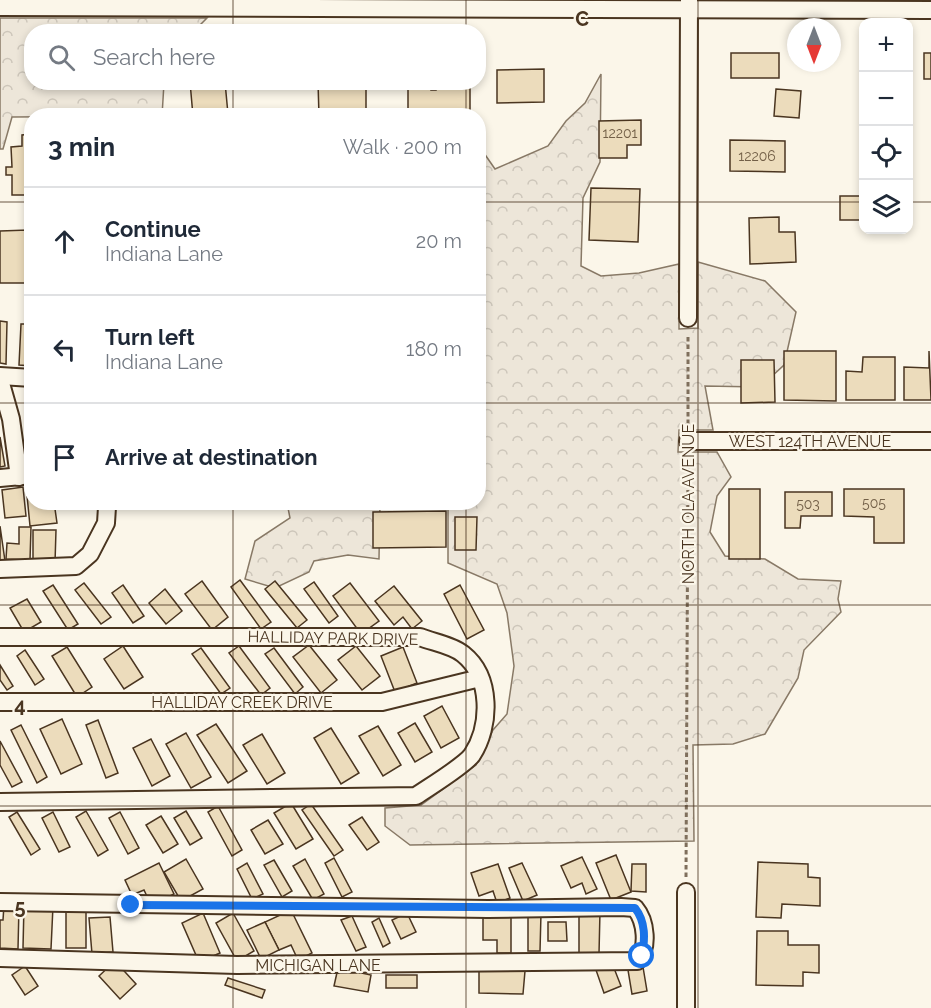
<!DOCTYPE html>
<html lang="en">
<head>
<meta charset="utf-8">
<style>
	body { margin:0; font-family:Raleway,sans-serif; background:#f6f6f7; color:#1f2937 }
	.controls { position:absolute; right:18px; top:18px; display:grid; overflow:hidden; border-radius:12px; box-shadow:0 3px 9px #0003 }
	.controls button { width:54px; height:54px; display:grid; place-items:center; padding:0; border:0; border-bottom:2px solid #e0e1e3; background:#fff; color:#1f2937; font:30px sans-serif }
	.compass { position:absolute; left:787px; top:18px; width:54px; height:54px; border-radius:50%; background:#fff; box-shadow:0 3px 9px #0003; rotate:180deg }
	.stop { position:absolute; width:18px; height:18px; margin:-14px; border:4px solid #1a73e8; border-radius:50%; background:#fff }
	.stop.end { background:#1a73e8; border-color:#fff; box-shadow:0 2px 6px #0008 }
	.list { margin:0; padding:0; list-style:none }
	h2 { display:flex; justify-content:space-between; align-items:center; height:78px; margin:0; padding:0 24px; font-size:26px }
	h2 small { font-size:20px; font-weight:400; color:#747a83 }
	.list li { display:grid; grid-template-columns:39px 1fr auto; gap:18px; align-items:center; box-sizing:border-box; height:108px; padding:0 24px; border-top:2px solid #e0e1e3 }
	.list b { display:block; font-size:22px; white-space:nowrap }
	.list p { margin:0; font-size:20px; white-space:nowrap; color:#747a83 }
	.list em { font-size:20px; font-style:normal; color:#747a83 }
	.icon { flex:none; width:33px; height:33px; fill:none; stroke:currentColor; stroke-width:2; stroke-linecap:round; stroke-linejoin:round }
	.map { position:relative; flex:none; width:931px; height:1008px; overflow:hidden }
	.search { position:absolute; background:#fff; box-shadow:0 3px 9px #0003; left:24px; top:24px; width:462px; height:66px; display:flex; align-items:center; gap:15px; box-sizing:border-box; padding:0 21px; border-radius:24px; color:#747a83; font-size:22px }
	.panel { position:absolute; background:#fff; box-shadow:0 3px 9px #0003; left:24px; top:108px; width:462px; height:402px; border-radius:24px }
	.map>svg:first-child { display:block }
	.forest { fill:url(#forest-crowns); stroke:#887966; stroke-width:1.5 }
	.building { fill:#ecdcbc; stroke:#4a3520; stroke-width:1.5 }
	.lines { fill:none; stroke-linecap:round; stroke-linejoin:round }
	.street-casing { stroke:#4a3520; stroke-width:20 }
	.path { stroke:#7f6f5c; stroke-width:3; stroke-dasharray:4.5 3; stroke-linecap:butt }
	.street { stroke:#fbf6e9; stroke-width:16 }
	.route { stroke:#1a73e8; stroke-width:8 }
	.grid { fill:none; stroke:#4a3520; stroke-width:1.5; stroke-opacity:0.55 }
	.labels { text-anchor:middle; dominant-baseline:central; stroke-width:4.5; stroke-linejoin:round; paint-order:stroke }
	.number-label { font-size:14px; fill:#725f47 }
	.street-label { font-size:16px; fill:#4a3520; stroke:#fbf6e9 }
	.grid-label { font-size:20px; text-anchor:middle; font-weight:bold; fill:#4a3520; stroke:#fbf6e9; stroke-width:4.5; stroke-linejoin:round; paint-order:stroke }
</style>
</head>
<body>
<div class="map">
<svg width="931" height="1008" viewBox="0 0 931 1008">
	<defs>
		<pattern id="forest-crowns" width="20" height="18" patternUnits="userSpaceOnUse" patternTransform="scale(1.5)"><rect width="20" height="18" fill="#ede6d9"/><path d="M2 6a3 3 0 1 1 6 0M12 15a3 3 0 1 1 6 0" fill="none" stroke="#cdc6ba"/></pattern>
	</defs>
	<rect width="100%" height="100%" fill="#fbf6e9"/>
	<g class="forest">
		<polygon points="0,18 207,18 194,31 32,32 32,82 164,83 162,116 12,117 3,149 0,149"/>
		<polygon points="601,74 600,162 583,198 581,266 601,276 639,273 679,264 679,329 698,328 698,262 765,281 796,312 784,365 760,387 705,386 713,430 679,430 678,452 717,452 731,477 717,496 710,532 725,556 765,559 798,579 841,581 838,599 841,612 804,650 798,678 765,734 733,744 693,745 694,841 410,845 385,826 385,808 421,805 476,765 493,730 507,714 514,666 507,613 497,584 448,563 448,503 478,502 479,146 495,169 548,146 566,121 585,103"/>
		<polygon points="287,503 380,503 379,559 348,555 314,561 309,572 275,588 245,579 255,541 290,518"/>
	</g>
	<g class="building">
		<rect x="731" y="53" width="48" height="25"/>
		<rect x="924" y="53" width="7" height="26"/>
		<polygon points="544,69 544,102 497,103 497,70"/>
		<polygon points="190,82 225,82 228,114 193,116"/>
		<polygon points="318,82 366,82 366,116 319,116"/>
		<polygon points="408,82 431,82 431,90 436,90 436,86 452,88 452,83 470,83 470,116 408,116"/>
		<polygon points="776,89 801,91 799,118 774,116"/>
		<polygon points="641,120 641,145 627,145 627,158 599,158 599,121"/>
		<polygon points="32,134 32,195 12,195 12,175 6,175 6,167 12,167 11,147 22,146 22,135"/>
		<polygon points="730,140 785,141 785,172 730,171"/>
		<polygon points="591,188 640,189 638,242 589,240"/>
		<rect x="840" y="196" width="24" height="24"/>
		<polygon points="779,217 779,232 795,232 796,262 750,264 749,218"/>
		<polygon points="28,230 29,283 0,283 0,231"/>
		<rect x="868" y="230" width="27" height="2"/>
		<polygon points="0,321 7,322 6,364 0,363"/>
		<polygon points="21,324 32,324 32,366 19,365"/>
		<polygon points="784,351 836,351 836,401 784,400"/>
		<polygon points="929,351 931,400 904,400 904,367 929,368"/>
		<polygon points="863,357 895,357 895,400 846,400 846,371 862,372"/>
		<polygon points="741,360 774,360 775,402 741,403"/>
		<polygon points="32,402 32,445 28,445 26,403"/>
		<polygon points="0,437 5,466 0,467"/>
		<polygon points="32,484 32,502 54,502 57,523 30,526 26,485"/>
		<polygon points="23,487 26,516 5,518 2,490"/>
		<rect x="729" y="489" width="31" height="70"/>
		<polygon points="844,489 904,489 904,543 874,543 874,517 844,516"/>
		<polygon points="785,492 832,492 832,516 801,516 800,528 785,528"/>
		<polygon points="446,511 446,547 373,548 373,512"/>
		<polygon points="455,517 477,517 476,550 455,550"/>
		<polygon points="0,526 5,561 0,561"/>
		<polygon points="19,527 31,527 30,560 6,559 7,543 19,544"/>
		<polygon points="33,530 56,530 55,563 33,563"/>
		<polygon points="240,580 271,622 261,629 231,587"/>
		<polygon points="202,581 228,617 212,630 185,594"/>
		<polygon points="275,581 307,620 297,628 265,589"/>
		<polygon points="314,582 338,616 329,623 304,589"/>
		<polygon points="84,583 111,617 101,624 75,590"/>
		<polygon points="350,583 379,621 361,634 333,596"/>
		<polygon points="53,585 78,624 68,630 43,591"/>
		<polygon points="123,585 144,616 133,623 112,593"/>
		<polygon points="460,585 484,630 467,639 444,594"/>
		<polygon points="394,586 422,621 412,629 403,617 394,625 375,601"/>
		<polygon points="165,589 182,611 166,624 149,603"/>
		<polygon points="27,599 41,622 24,632 10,608"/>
		<polygon points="309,645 337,680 321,693 293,657"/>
		<polygon points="123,646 143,677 124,689 104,659"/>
		<polygon points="239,646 270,688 261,695 229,653"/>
		<polygon points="356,646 380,676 362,690 338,660"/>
		<polygon points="67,647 92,687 77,697 52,656"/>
		<polygon points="403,647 417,683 395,692 381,656"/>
		<polygon points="201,648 230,688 221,694 192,654"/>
		<polygon points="274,648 303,687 295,694 265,654"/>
		<polygon points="25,650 44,679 35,685 17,656"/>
		<polygon points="0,665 13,686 7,690 0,680"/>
		<polygon points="442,706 459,738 441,748 424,716"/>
		<polygon points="62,719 82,764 61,774 40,729"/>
		<polygon points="98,720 118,773 106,778 86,725"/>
		<polygon points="415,723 432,752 415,762 398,733"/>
		<polygon points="216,724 247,771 228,783 197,735"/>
		<polygon points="21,725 47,777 37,783 11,730"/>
		<polygon points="378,726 401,765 383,776 359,736"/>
		<polygon points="331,728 359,773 341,784 314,738"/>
		<polygon points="186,733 211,777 191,788 166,744"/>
		<polygon points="262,734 285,773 267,784 243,745"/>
		<polygon points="151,739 170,776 152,786 133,748"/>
		<polygon points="0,741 22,782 12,787 0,765"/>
		<polygon points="291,803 313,839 296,849 274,813"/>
		<polygon points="311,804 343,850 334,856 302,810"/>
		<polygon points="218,806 242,850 232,856 208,812"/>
		<polygon points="86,811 108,850 98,856 76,817"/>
		<polygon points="186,811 202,838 190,845 174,818"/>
		<polygon points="17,812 40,849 31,855 9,817"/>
		<polygon points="53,812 70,847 59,852 42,818"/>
		<polygon points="120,812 139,848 128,854 109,818"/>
		<polygon points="161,816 178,844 163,853 146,825"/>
		<polygon points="362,817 379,842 367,850 349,825"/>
		<polygon points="268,820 283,844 265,854 251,830"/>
		<polygon points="616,855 631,892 611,900 596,863"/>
		<polygon points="582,857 597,889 586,894 582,883 571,888 561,866"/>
		<polygon points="334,858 352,892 342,897 325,863"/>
		<polygon points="186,859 203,889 181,901 164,872"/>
		<polygon points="305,859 324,894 313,900 293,866"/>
		<polygon points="274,860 292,891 282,897 264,865"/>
		<polygon points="758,862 808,864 808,877 820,878 820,906 782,904 781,918 756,917"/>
		<polygon points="159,863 174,894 151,905 144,890 132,895 125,880"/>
		<polygon points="247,863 263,894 252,899 237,869"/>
		<polygon points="522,863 537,895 523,901 509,868"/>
		<polygon points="498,864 510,898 497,903 493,891 479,896 471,873"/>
		<polygon points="632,864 646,864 646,892 631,891"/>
		<polygon points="4,905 19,906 18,949 0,948 0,920 3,920"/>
		<polygon points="24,905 53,906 51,949 23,948"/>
		<rect x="66" y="909" width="20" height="39"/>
		<polygon points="291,910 312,953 298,960 291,945 279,950 265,922"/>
		<polygon points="579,911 600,911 599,954 579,954"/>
		<polygon points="203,913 220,953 199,962 182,923"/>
		<polygon points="233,913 254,951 237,961 216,923"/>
		<polygon points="407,913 416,932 401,939 392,920"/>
		<polygon points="528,913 541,913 540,951 528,951"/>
		<polygon points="483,914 511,914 511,953 497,953 497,940 483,940"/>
		<polygon points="352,916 366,947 356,951 341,920"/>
		<polygon points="110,917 113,952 92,954 89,918"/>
		<polygon points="379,918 390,943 383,947 372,922"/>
		<polygon points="265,922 279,950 261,959 247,930"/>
		<polygon points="548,922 566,922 567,941 548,941"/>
		<polygon points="757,931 788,931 788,945 819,945 819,973 803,972 803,986 756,985"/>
		<polygon points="115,961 136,984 120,999 99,976"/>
		<polygon points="612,963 621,986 604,993 596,970"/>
		<polygon points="25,966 38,986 25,995 12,975"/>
		<polygon points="643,967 647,991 632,994 628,970"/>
		<polygon points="338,968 371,975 368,992 334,986"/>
		<polygon points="479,969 525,971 523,994 479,993"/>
		<rect x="386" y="975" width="31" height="13"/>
		<polygon points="228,978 265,990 262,998 225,985"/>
	</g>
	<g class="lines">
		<g class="street-casing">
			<g id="street">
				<polyline points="0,7 931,10"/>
				<polyline points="688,318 689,0"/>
				<polyline points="0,376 32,378"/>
				<polyline points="0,380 11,419 19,477"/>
				<polyline points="688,441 931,441"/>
				<polyline points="0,478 32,475"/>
				<polyline points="0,569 76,566 90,554 106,523 107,507 104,502"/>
				<path d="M0,637H420C432,642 452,645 463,654C492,677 491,726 472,755C464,766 429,787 416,796L0,802"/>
				<polyline points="0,702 382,702 480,678"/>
				<path d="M0,902L488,909L621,907L635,908C646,921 649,948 637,961L237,965L0,958"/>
				<polyline points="686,1008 686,892"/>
			</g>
		</g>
		<g class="path">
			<polyline points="688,424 688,334"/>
			<polyline points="686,877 688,457"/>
		</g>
		<use href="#street" class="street"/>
	</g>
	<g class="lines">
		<path class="route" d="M131,905L635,908C646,922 645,939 642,956"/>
	</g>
	<path class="grid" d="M233,0V32M466,0V32M698,0V1008M233,82V116M466,82V116M0,202H32M478,202H864M908,202H931M0,403H32M478,403H931M233,502V1008M466,502V1008M0,605H931M0,806H931"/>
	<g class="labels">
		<g class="number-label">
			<text x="620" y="133">12201</text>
			<text x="757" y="156">12206</text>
			<text x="874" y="503">505</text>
			<text x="808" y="504">503</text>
		</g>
		<g class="street-label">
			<text x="810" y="441">WEST 124TH AVENUE</text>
			<text transform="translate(688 504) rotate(-90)">NORTH OLA AVENUE</text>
			<text transform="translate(333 638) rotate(1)">HALLIDAY PARK DRIVE</text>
			<text x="242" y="702">HALLIDAY CREEK DRIVE</text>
			<text x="318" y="965">MICHIGAN LANE</text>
		</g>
	</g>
	<g class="grid-label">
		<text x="582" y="26">C</text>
		<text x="20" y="712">4</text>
		<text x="20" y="914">5</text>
	</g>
</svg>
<div class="controls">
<button>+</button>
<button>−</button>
<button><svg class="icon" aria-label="locate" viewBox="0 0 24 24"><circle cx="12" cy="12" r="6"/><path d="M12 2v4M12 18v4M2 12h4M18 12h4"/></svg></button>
<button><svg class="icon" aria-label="layers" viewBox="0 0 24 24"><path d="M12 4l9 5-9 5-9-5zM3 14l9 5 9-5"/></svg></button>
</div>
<svg class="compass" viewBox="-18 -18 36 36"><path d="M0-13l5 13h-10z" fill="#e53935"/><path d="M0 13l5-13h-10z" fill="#747a83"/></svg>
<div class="stop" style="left:642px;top:956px"></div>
<div class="stop end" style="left:131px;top:905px"></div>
<div class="search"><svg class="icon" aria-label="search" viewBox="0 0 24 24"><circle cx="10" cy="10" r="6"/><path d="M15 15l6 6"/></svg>Search here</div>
<section class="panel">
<h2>3 min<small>Walk · 200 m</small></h2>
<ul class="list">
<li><svg class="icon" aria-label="ahead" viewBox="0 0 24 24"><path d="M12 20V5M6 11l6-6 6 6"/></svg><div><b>Continue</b><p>Indiana Lane</p></div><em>20 m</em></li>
<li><svg class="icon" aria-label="left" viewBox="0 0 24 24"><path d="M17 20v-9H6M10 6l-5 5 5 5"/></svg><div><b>Turn left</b><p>Indiana Lane</p></div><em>180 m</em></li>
<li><svg class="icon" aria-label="arrive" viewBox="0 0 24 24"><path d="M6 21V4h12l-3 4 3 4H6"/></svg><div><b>Arrive at destination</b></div></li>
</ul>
</section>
</div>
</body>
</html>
